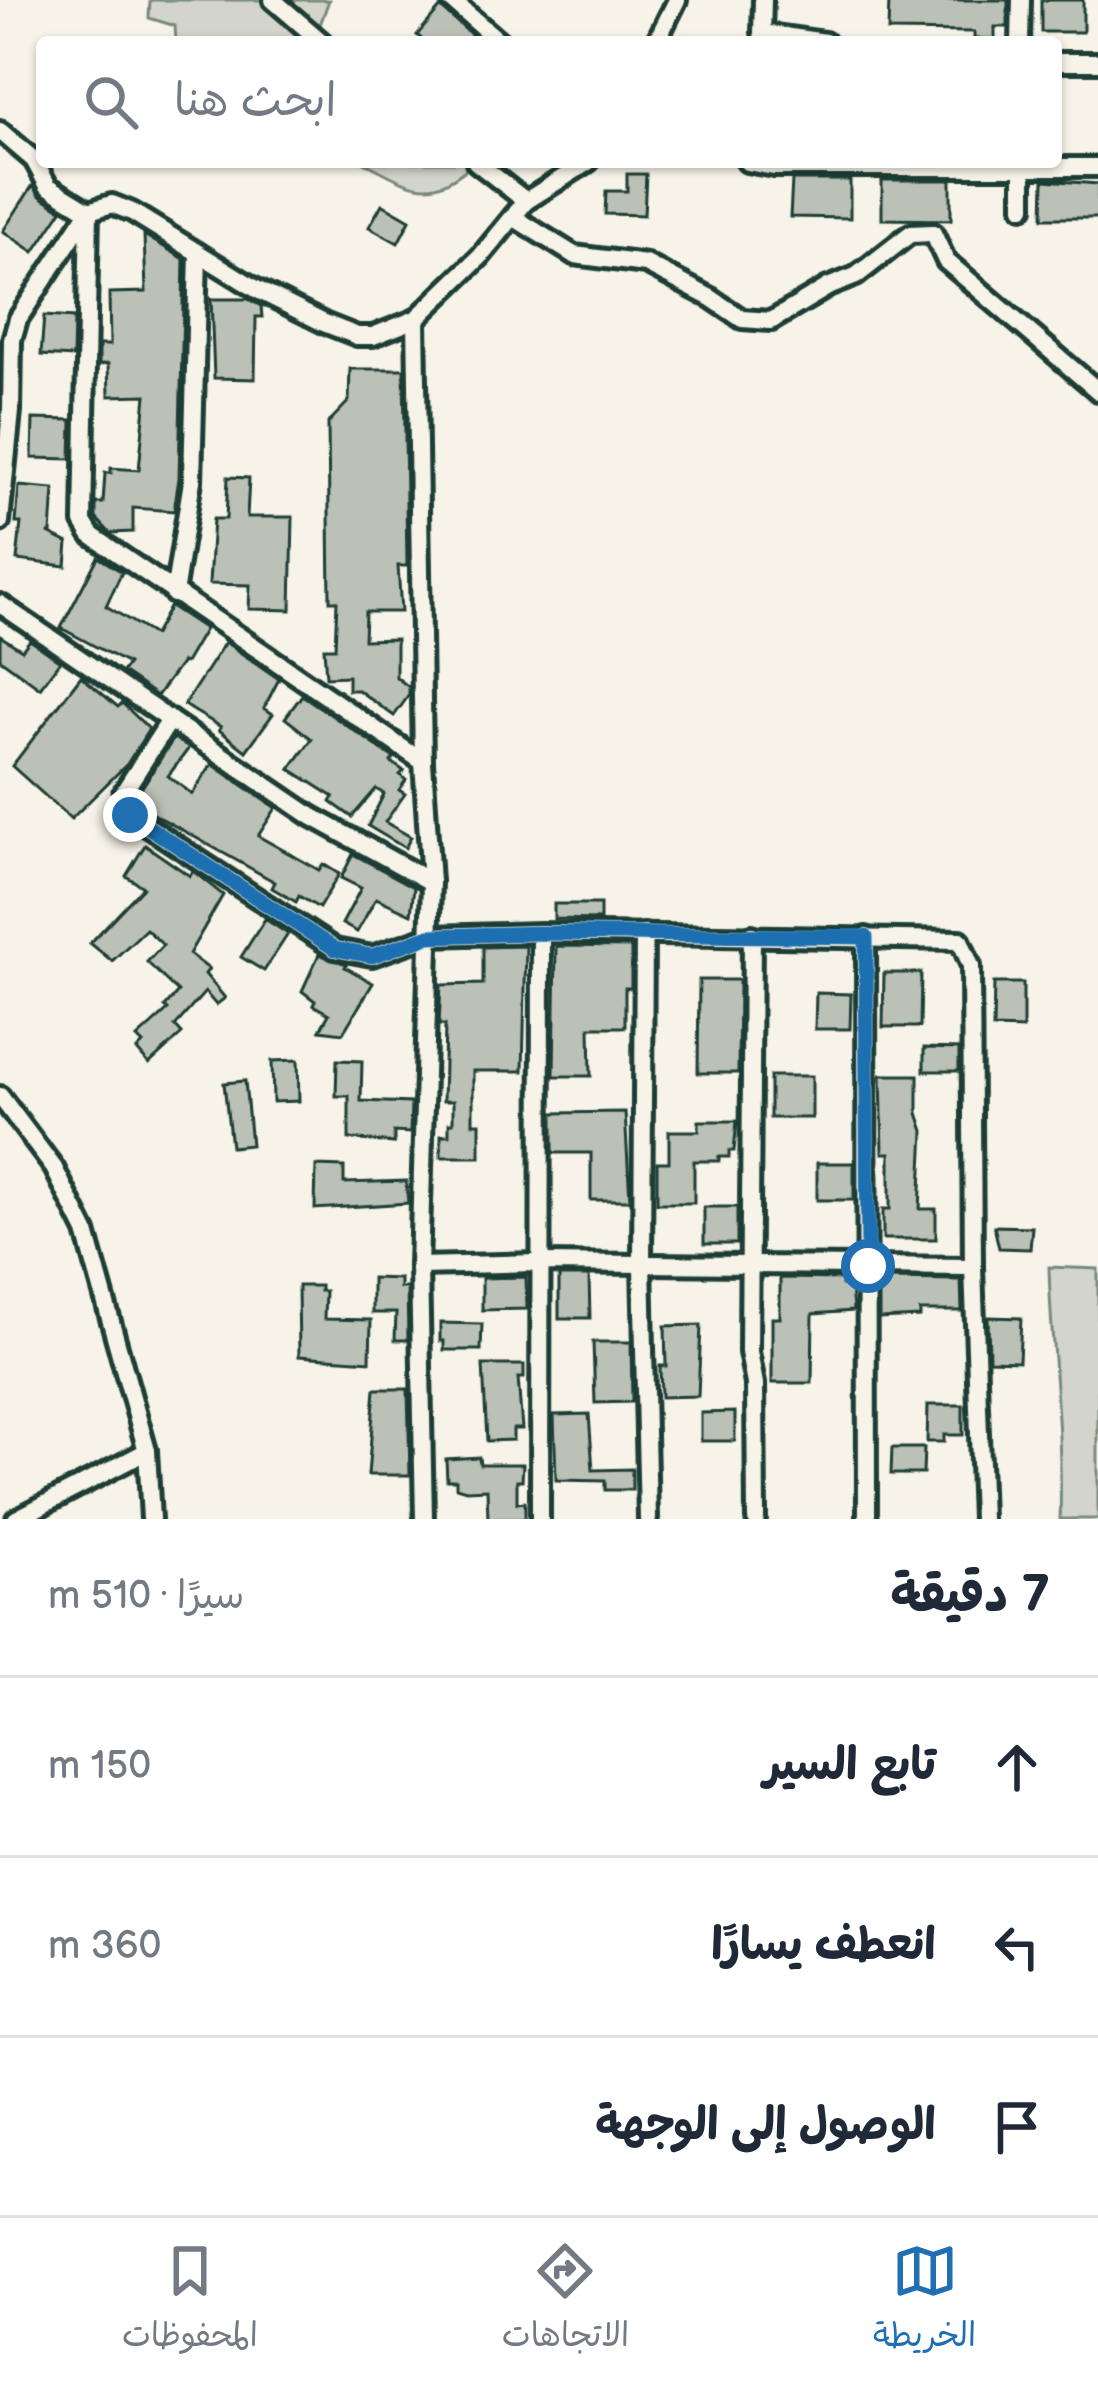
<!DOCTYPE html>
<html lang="ar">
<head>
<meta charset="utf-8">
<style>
	body { margin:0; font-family:"Balsamiq Sans","Playpen Sans Arabic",sans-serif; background:#f2f2f3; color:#1f2937; direction:rtl }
	.stop { position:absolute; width:36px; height:36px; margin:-27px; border:9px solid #1f6fb2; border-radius:50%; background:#fff }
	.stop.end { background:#1f6fb2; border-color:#fff; box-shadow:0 3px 12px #0008 }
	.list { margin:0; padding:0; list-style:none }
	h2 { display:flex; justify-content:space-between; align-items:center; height:156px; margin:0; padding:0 48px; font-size:51px }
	h2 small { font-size:39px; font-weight:400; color:#747a83 }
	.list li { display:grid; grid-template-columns:78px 1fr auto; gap:36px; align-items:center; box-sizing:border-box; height:180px; padding:0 48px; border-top:3px solid #e0e1e3 }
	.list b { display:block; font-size:45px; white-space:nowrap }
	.list em { font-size:39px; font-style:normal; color:#747a83 }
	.icon { flex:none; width:66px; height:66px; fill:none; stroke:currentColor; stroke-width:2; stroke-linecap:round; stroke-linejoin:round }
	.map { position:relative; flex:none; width:1098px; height:1519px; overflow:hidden; direction:ltr }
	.search { position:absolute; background:#fff; box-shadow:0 3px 9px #0004; left:36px; right:36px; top:36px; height:132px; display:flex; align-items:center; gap:30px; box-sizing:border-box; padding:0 42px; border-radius:12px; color:#747a83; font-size:45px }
	.sheet { height:696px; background:#fff }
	nav { display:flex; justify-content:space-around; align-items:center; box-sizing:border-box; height:168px; border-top:3px solid #e0e1e3; background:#fff; font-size:33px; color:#747a83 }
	nav a { display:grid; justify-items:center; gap:6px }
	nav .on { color:#1f6fb2 }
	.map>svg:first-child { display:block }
	.green { fill:#d3d5ca; stroke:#79897f; stroke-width:3 }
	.building { fill:#bbc1b6; stroke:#1f3d34; stroke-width:3 }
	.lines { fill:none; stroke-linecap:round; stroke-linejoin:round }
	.minor-casing { stroke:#1f3d34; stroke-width:26 }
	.minor { stroke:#f7f3e8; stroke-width:16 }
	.route { stroke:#1f6fb2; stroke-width:15 }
</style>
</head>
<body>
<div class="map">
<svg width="1098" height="1519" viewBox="0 0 1098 1519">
	<rect width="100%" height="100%" fill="#f7f3e8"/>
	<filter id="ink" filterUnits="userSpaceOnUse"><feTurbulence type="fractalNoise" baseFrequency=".00833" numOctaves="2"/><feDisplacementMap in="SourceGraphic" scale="24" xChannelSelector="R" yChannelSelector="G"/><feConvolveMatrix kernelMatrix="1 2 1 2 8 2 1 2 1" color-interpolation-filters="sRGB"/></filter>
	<g filter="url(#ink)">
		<g class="green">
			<polygon points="150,0 329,0 316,36 325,42 176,42 175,26 149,18"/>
			<path d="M363,162H475C428,203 414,187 363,162Z"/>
			<path d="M1049,1267L1098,1269V1519H1060C1063,1435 1051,1351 1049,1267Z"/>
		</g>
		<g class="building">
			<polygon points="889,0 1008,0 1008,27 995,27 995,39 974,39 974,32 888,31"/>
			<rect x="1041" y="0" width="42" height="32"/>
			<polygon points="441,7 443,10 480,42 425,42 417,35"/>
			<polygon points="627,174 646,174 644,215 605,214 606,191 627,191"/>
			<polygon points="792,180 850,180 850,218 790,217"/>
			<polygon points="882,180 951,180 951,220 882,219"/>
			<polygon points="1044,180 1098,184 1098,218 1043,218"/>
			<polygon points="33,185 40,196 62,210 34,252 3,231"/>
			<polygon points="382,204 410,220 398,243 369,227"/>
			<polygon points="144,235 184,259 179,478 174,511 133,508 133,532 110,533 96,518 96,503 103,503 105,473 111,473 111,468 139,470 146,395 109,396 108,364 99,365 99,345 110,345 109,293 146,292"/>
			<polygon points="211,299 248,299 261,306 262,317 256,317 255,379 214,378"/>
			<polygon points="44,316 74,318 73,357 41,355"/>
			<polygon points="350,369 404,369 407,566 398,566 401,612 365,612 364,640 396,639 396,677 409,687 409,695 394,716 358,690 348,690 348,676 326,677 324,648 335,648 337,601 330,601 328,423 349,401"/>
			<polygon points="33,419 72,420 71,459 32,458"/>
			<polygon points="228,477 249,478 247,517 293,517 291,610 249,609 250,585 209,584 213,519 226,519"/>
			<polygon points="19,486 54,489 51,533 48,533 68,543 66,566 17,560 21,523 16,523"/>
			<polygon points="98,557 122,572 106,606 154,635 170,606 205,629 185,663 182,662 157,696 122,672 128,664 61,628"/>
			<polygon points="0,636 22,650 30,640 60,661 40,688 0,659"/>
			<polygon points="225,642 279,679 264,708 273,714 246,751 219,730 221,727 184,705"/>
			<polygon points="81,676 118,707 122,703 149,729 127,764 71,819 12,766"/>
			<polygon points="302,695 394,758 391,762 404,771 400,775 406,780 399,790 405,794 385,822 411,837 405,848 368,826 384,794 376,789 352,817 331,802 334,797 290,769 312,739 285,718"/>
			<polygon points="174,738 189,748 168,776 192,794 212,764 276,808 258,836 319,870 323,864 339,874 319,908 299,896 296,902 272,888 275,882 141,807 137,795"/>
			<polygon points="145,845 190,876 193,871 223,895 189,954 209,969 205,974 225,998 216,1005 205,992 175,1026 182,1034 149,1064 137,1050 143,1044 137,1038 168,1010 165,1007 178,992 147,962 163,945 146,929 112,961 90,943 143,887 126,876"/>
			<polygon points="353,854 414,887 411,914 376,898 357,932 342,924 361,888 341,878"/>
			<polygon points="554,904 600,904 600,920 554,919"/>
			<polygon points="265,919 288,934 264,971 241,957"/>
			<polygon points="526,946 523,1071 473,1071 473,1123 480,1123 480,1157 441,1157 441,1135 449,1135 449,1123 453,1123 453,1101 443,1101 445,1025 439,1025 441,985 483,984 483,947"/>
			<polygon points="556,946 631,947 631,988 625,988 625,1027 590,1027 591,1076 554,1076"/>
			<polygon points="319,954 347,964 345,967 373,983 343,1033 320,1030 329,1014 313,1005 315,1001 302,991"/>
			<polygon points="884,973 921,973 920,1027 883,1027"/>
			<polygon points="699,980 739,980 738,1073 698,1073"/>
			<polygon points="994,983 1023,983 1023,1029 993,1028"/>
			<polygon points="816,993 851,994 850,1029 815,1029"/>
			<polygon points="924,1048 959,1049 959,1071 924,1071"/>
			<polygon points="298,1060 299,1101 273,1102 272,1061"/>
			<polygon points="337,1060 362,1061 361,1101 411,1103 410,1133 394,1132 394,1143 349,1139 349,1096 336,1096"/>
			<polygon points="881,1075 918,1075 918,1113 924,1131 920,1209 936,1209 936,1239 883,1239 883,1209 890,1209 890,1153 883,1153"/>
			<rect x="770" y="1076" width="42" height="42"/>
			<polygon points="245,1081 251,1145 231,1147 224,1083"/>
			<polygon points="625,1112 630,1200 591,1200 591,1153 553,1153 553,1113"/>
			<polygon points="699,1121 737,1121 734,1151 729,1151 729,1157 719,1157 719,1161 694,1161 694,1203 657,1203 657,1162 669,1162 669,1131 699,1131"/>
			<rect x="817" y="1163" width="37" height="37"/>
			<polygon points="316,1166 344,1167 344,1183 406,1181 408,1203 315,1209"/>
			<rect x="704" y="1207" width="33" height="37"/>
			<polygon points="994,1226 1032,1227 1030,1249 999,1248"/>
			<polygon points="559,1276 589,1276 590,1318 559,1318"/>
			<polygon points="526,1277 527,1309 482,1310 482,1278"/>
			<polygon points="372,1278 400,1279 400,1288 407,1288 408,1340 395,1340 396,1313 372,1313"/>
			<polygon points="780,1278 842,1279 842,1285 851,1285 853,1311 813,1314 812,1383 772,1383 772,1318 780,1318"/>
			<polygon points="879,1279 961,1280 962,1311 920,1311 920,1317 879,1319"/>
			<polygon points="298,1286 320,1286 320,1291 325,1291 324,1319 371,1320 370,1361 299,1356"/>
			<polygon points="988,1317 1021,1318 1019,1361 989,1360"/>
			<polygon points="440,1323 482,1324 481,1350 444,1350 444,1341 440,1341"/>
			<polygon points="701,1325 698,1396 661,1397 660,1366 666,1366 665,1326"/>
			<polygon points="593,1342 631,1342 632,1402 595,1403"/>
			<polygon points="483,1365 524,1365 524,1378 518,1378 522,1429 513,1429 513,1440 487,1441"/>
			<polygon points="375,1389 408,1389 410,1475 368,1475"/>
			<polygon points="928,1405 963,1405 963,1435 944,1435 944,1442 927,1442"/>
			<polygon points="735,1412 735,1441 701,1441 701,1413"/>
			<polygon points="589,1414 593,1470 632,1469 632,1490 605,1490 605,1481 556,1480 554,1415"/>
			<polygon points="892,1448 924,1448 923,1474 891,1474"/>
			<polygon points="479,1457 480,1464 523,1464 522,1480 517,1480 517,1503 525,1502 525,1519 488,1519 487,1489 466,1490 456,1487 456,1480 447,1480 446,1459"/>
		</g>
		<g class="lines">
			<g class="minor-casing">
				<g id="minor">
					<polyline points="273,0 322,42"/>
					<polyline points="451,0 500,42"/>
					<polyline points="763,0 762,33 825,42"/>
					<polyline points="656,42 677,0"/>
					<polyline points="1020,42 1021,0"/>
					<polyline points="1056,62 1098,62"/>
					<polyline points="0,131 34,160 48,186 89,211 83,522 91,535 423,762"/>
					<polyline points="476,162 526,201"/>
					<polyline points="747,162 774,167 1098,167"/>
					<polyline points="1023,207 1023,162"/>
					<polyline points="513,217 574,255 646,264 711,298 742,319 771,321 828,287 856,276 910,234 933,233 946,261 1098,391"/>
					<polyline points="416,319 423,762 431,882 419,1266 424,1519"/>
					<polyline points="0,522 11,411 12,340 18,319 89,211 112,204 132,212 258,290 324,323 357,336 373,336 416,319 480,257 526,201 588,162"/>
					<polyline points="174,594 192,481 198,253"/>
					<polyline points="0,604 170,720 123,793 130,815 335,949 372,956 429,936 541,933 960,940 971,966 973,1267 982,1519"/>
					<polyline points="170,720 311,816 431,882"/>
					<polyline points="644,934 642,1263 648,1519"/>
					<polyline points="752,935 749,1352 755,1384 756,1519"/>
					<polyline points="866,937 867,1519"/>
					<polyline points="0,1096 54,1168 86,1232 147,1451 151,1519"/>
					<polyline points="419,1266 540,1263 973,1267"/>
					<polyline points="16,1519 147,1451"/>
					<polyline points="540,1519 541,933"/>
				</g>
			</g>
			<use href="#minor" class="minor"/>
		</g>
	</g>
	<g class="lines" filter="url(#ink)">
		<polyline class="route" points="130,815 335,949 372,956 429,936 541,933 866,937 868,1266"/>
	</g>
</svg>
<div class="stop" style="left:868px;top:1266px"></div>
<div class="stop end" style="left:130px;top:815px"></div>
<div class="search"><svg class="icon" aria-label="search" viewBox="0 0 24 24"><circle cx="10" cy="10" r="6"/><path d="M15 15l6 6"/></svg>ابحث هنا</div>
</div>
<section class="sheet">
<h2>7 دقيقة<small>سيرًا · 510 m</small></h2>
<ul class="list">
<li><svg class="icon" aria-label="ahead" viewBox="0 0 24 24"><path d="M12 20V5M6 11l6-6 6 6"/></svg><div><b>تابع السير</b></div><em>150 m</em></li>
<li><svg class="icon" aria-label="left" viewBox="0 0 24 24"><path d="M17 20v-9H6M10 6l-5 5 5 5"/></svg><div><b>انعطف يسارًا</b></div><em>360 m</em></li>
<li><svg class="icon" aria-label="arrive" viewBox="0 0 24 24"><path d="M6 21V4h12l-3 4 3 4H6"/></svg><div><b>الوصول إلى الوجهة</b></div></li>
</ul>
</section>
<nav>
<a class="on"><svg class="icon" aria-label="map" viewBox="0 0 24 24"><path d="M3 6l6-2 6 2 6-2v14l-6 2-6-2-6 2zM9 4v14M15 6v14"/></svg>الخريطة</a>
<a><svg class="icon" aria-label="directions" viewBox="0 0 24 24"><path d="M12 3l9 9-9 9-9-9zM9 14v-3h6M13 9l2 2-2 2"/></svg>الاتجاهات</a>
<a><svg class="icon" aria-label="saved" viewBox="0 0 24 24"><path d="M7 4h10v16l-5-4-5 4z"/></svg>المحفوظات</a>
</nav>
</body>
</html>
